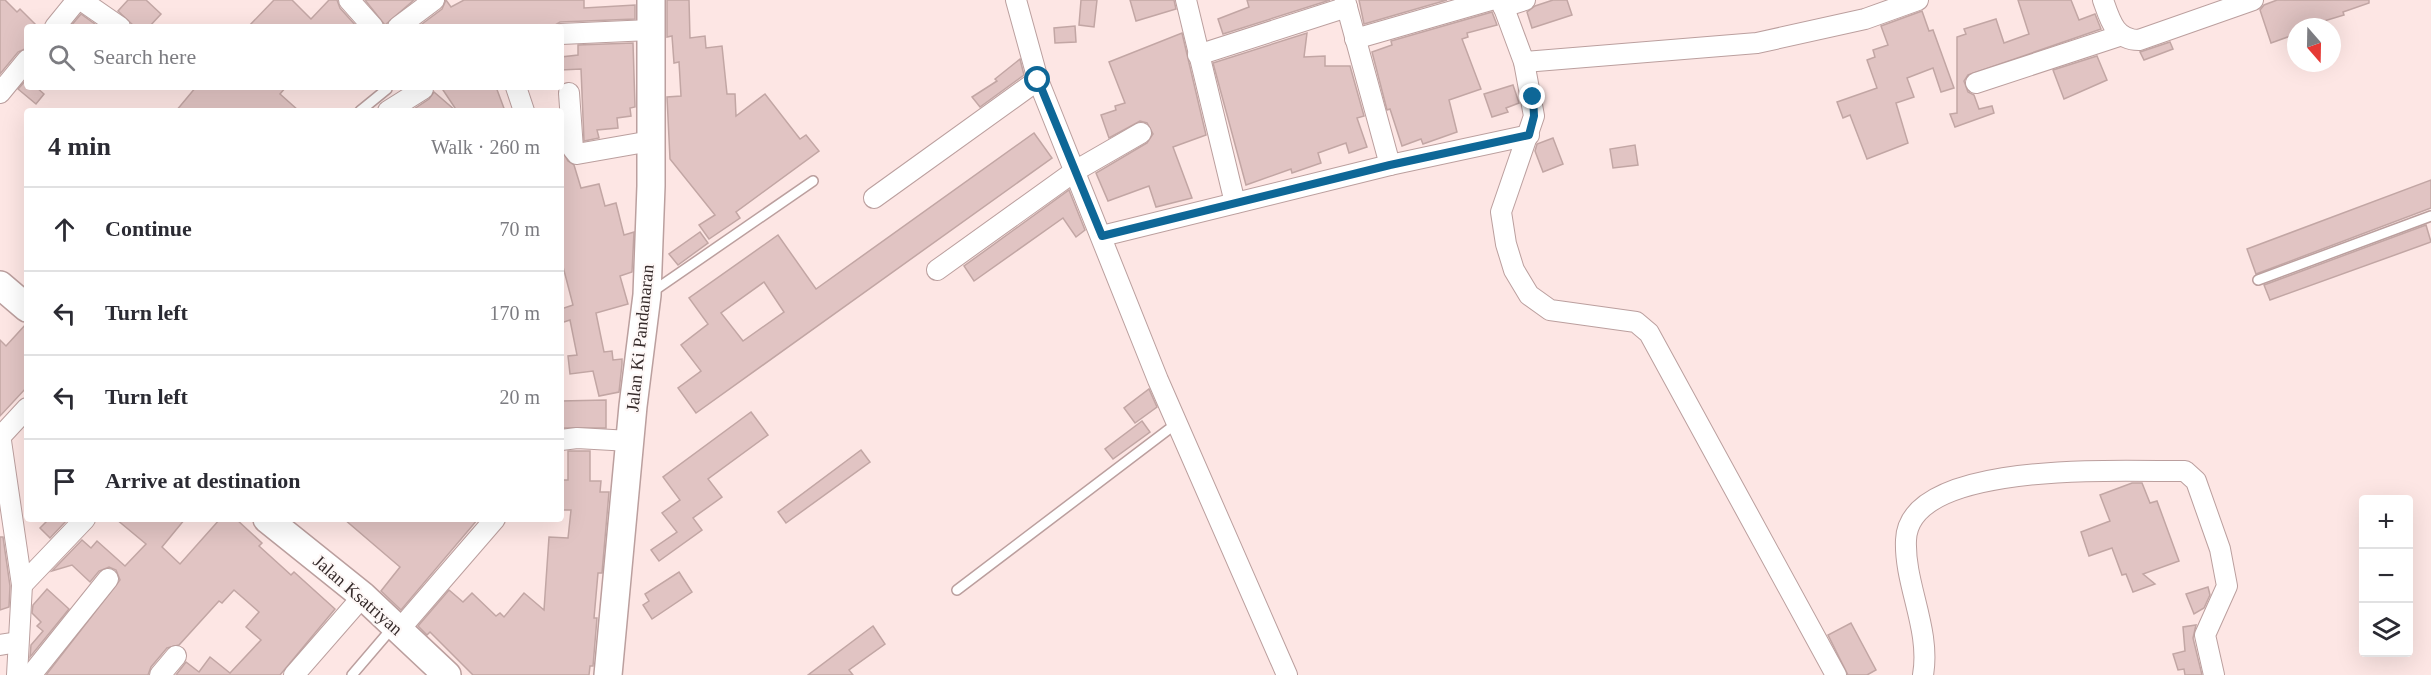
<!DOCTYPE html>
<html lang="en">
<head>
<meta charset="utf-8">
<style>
	body { margin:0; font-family:"Times New Roman",serif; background:#f2f2f3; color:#2b2b33 }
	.controls { position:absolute; right:18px; bottom:18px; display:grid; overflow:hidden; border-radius:6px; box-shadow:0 6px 24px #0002 }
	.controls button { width:54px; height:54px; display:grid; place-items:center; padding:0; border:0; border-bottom:2px solid #e1e1e2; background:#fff; color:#2b2b33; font:30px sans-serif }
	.compass { position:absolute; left:2287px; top:18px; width:54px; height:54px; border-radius:50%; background:#fff; box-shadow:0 6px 24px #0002; rotate:160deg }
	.stop { position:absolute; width:18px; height:18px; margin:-14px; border:4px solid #0e6797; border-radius:50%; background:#fff }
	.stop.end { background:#0e6797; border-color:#fff; box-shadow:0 2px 6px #0008 }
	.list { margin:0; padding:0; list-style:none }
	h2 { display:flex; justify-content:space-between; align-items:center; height:78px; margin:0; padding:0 24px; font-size:26px }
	h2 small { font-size:20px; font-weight:400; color:#7c7c81 }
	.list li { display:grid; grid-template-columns:39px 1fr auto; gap:18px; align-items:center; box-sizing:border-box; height:84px; padding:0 24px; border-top:2px solid #e1e1e2 }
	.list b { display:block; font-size:22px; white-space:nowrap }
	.list em { font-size:20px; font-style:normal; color:#7c7c81 }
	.icon { flex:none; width:33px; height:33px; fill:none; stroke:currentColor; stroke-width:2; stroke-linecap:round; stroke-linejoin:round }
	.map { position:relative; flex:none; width:2431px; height:675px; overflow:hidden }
	.search { position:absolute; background:#fff; box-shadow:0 6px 24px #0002; left:24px; top:24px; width:540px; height:66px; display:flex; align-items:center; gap:15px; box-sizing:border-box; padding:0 21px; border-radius:6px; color:#7c7c81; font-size:22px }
	.panel { position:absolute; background:#fff; box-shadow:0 6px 24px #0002; left:24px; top:108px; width:540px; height:414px; border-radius:6px }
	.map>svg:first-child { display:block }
	.building { fill:#e1c4c3; stroke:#c2a6a4; stroke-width:1.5; fill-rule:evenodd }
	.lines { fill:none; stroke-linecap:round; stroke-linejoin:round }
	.lane-casing { stroke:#bb9f9e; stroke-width:12 }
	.street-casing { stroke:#bb9f9e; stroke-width:22 }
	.secondary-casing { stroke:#bb9f9e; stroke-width:30 }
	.lane { stroke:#fff; stroke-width:9 }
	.street { stroke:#fff; stroke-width:20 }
	.secondary { stroke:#fff; stroke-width:27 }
	.route { stroke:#0e6797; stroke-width:8 }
	.labels { text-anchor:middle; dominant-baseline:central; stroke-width:4.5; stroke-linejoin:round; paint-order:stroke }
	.street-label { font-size:18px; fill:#352a2a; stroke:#fef8f7 }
</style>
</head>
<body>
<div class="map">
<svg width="2431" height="675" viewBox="0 0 2431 675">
	<rect width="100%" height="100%" fill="#fde6e4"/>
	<g class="building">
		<polygon points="0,0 5,0 17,12 20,9 38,27 27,27 27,48 18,52 0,74"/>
		<polygon points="128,0 146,0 161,14 149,27 135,27 118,11"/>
		<polygon points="274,0 292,0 311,19 329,0 337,0 340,8 357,27 248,27"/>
		<polygon points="365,0 414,0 385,25"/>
		<polygon points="446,0 451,7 464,0 584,0 584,8 635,5 635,19 560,22 552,27 418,27 442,9"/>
		<polygon points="667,0 689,0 690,38 705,36 706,48 722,46 727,94 735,94 736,116 765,94 800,139 806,135 819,151 736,212 740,218 709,239 699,225 715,215 670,159 667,97 681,96 679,62 674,63 672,36 667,37"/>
		<polygon points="1081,0 1097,0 1094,27 1079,25"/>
		<polygon points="1130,0 1174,0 1176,9 1136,21"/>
		<polygon points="1247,0 1330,0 1223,34 1218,19 1249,7"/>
		<polygon points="1359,0 1447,0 1364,24"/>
		<polygon points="1553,0 1567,0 1572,15 1532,28 1527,12 1535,6"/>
		<polygon points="2018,0 2071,0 2079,20 2095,14 2101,29 1968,75 1964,81 1968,92 1974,95 1979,109 1992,106 1994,113 1955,127 1950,114 1957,113 1957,37 1966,34 1964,29 1996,19 2004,43 2029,34"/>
		<polygon points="2277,0 2369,0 2369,3 2343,12 2344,15 2324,21 2325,24 2317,27 2296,27 2296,34 2271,43 2260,10 2264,5"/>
		<polygon points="1922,11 1929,31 1933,30 1954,88 1941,92 1933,68 1907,78 1914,97 1896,103 1908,143 1867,159 1850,115 1843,118 1837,102 1877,88 1867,60 1875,57 1873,50 1888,45 1881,26"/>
		<polygon points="1492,12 1497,25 1467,33 1468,37 1462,39 1481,89 1449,100 1457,132 1423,144 1421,139 1402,146 1390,109 1387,110 1372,52 1392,45 1391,41"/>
		<polygon points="81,14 99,27 70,27"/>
		<polygon points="1075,26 1076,42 1055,43 1054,28"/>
		<polygon points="1182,33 1206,135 1173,147 1192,198 1156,207 1149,186 1108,201 1096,173 1147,143 1153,134 1147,123 1140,121 1109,138 1101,115 1116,110 1115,106 1125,103 1109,62"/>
		<polygon points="1307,33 1304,57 1325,56 1325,66 1350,66 1364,116 1357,118 1367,147 1349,153 1346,143 1318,153 1321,163 1292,173 1291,169 1246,185 1213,63"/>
		<polygon points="2170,42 2173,49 2144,60 2140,52"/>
		<polygon points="633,43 635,107 630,108 631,116 617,118 618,128 597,130 599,138 584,141 581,69 561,70 561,57 578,55 578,45"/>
		<polygon points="2097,56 2107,80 2064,99 2053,70"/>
		<polygon points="1020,59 1024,75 980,107 972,97 997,81 995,79"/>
		<polygon points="27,79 27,87 36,87 44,94 36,104 18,89"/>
		<polygon points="1513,85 1519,103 1506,108 1508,112 1492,117 1484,94"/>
		<polygon points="196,87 286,87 280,94 299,111 176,111"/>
		<polygon points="441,87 496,87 505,111 457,111"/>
		<polygon points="434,92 456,111 411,111 429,99"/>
		<path d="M1034,133L1052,158L696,413L678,388L701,371L681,345L708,324L689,298L778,235L816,289ZM764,282L784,312L743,341L721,313Z"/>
		<polygon points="1553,138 1563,164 1543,172 1535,151 1537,144"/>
		<polygon points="1635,145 1638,165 1613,168 1610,149"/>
		<polygon points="561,149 568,161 574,165 581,188 599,184 605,206 616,203 624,235 634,232 632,272 620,276 628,304 596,313 604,352 612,351 613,360 622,359 622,364 619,392 599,396 593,371 570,374 568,356 577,355 570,320 561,323 561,309 573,305 561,259"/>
		<polygon points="2431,180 2431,208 2256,274 2247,249"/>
		<polygon points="1069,190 1085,230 1076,237 1063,218 974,281 964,266"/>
		<polygon points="2426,225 2431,242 2270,300 2264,285"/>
		<polygon points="700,232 708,243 678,265 669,254"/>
		<polygon points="27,323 27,387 0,416 0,340 6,346"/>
		<polygon points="1149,389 1157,407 1135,423 1124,408"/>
		<polygon points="606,400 606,428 561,428 561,401"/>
		<polygon points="751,412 768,435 708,479 722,497 693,518 702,530 659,561 651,550 677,532 662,513 680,500 663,477"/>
		<polygon points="1142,421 1150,432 1113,459 1105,449"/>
		<polygon points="861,450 870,462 786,523 778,512"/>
		<polygon points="568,451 590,451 590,481 601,481 600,492 609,492 602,573 598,573 594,618 597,618 593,666 590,666 589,675 473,675 430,632 427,635 418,626 449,590 463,602 472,593 496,616 500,613 504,617 524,593 544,610 549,537 568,538 571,510 561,510 561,480 568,480"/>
		<polygon points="2132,483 2142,483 2150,503 2157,501 2179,561 2143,574 2155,584 2133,592 2126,574 2122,575 2112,548 2089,556 2081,532 2110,521 2100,495"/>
		<polygon points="49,519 68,519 50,538 40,528"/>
		<polygon points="116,519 185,519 162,547 180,564 220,519 236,519 262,543 259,546 291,575 294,572 335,609 280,675 176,675 186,662 199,672 210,657 230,673 261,640 246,627 259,612 234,590 222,603 219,601 179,645 167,648 151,667 148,675 46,675 120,580 116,570 109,567 99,571 90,582 72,565 52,571 82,540 91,548 97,541 125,566 146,544"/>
		<polygon points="344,519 478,519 401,610 381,591 400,567"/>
		<polygon points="0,537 3,537 10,586 9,607 0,610"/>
		<polygon points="679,572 692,592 652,619 643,605 649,601 645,594"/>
		<polygon points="2208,587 2210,595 2204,608 2194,614 2186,594"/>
		<polygon points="47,589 69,609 30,657 31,645 43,631 37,626 41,622 32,613 33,605"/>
		<polygon points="1851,623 1876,670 1867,675 1848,675 1828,635"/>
		<polygon points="2196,625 2193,638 2202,675 2185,675 2184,669 2178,670 2173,654 2185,651 2183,627"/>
		<polygon points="873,626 885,644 849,670 853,675 808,675"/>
	</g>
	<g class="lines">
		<g class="lane-casing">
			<g id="lane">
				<polyline points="360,111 387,89"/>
				<polyline points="2258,280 2431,216"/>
				<polyline points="652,292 813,181"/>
				<polyline points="957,590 1177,423"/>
				<polyline points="352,675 393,627"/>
			</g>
		</g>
		<g class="street-casing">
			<g id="street">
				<polyline points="81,0 120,27"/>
				<polyline points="349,0 373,27"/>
				<polyline points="1016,0 1038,80 1158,380 1287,675"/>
				<polyline points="1186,0 1235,203"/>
				<polyline points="1345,0 1390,165"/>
				<polyline points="1501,0 1524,62 1534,116 1501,212 1506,244 1514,270 1529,295 1550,310 1636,322 1649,333 1836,675"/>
				<path d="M2103,0C2110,20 2115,40 2139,40L2253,0"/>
				<polyline points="1503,7 1525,0"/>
				<polyline points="55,27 77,0"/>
				<polyline points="398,27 434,0"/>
				<polyline points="561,34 650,30"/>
				<polyline points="1355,39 1491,0"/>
				<polyline points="1198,55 1347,7"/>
				<polyline points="1524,62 1757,43 1865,19 1918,0"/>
				<polyline points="1976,83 2119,36"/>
				<polyline points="516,87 524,111"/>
				<polyline points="0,93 27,60"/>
				<polyline points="569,93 573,149 577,154 651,141"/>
				<polyline points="388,111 423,89"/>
				<polyline points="874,198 1038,80"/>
				<polyline points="1102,236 1390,165 1529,135"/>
				<polyline points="937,270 1075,171 1141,133"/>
				<polyline points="0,434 22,585 17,675"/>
				<polyline points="2,435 27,408"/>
				<polyline points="561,440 577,438 630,441"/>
				<polyline points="22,585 85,519"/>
				<polyline points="399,630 495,519"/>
				<polyline points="0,645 18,642"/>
				<polyline points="31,675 108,579"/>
				<polyline points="160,675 176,656"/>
				<polyline points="294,675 363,596"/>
				<path d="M1923,675C1931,629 1904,584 1906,540C1909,458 2130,472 2185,471L2196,481L2220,549L2227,586L2205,635L2214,675"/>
			</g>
		</g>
		<g class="secondary-casing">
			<g id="secondary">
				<polyline points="0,285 27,308"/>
				<polyline points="267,519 363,596 447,675"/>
				<polyline points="608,675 633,406 647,295 651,186 651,0"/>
			</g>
		</g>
		<use href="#lane" class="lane"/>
		<use href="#street" class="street"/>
		<use href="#secondary" class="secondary"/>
	</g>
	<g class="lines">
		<polyline class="route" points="1038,80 1102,236 1390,165 1529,135 1534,116 1533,97"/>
	</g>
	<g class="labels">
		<g class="street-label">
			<text transform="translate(640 338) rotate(-84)">Jalan Ki Pandanaran</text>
			<text transform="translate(358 595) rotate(41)">Jalan Ksatriyan</text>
		</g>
	</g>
</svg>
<div class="controls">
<button>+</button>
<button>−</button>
<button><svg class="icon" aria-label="layers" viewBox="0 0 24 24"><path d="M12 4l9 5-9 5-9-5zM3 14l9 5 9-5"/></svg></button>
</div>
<svg class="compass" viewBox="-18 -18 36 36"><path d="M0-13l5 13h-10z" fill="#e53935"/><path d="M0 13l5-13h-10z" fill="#7c7c81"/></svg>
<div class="stop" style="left:1038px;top:80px"></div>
<div class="stop end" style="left:1533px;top:97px"></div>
<div class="search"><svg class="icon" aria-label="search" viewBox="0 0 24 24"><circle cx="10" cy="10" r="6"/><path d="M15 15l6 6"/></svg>Search here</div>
<section class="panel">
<h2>4 min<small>Walk · 260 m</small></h2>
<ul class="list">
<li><svg class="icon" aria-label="ahead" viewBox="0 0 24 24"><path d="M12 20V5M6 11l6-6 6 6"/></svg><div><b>Continue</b></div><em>70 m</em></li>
<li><svg class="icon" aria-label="left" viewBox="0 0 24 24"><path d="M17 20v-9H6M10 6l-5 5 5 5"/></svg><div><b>Turn left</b></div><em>170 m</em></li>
<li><svg class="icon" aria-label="left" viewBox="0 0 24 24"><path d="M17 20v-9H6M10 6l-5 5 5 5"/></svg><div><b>Turn left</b></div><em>20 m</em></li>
<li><svg class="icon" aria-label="arrive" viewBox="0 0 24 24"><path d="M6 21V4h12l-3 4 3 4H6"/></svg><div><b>Arrive at destination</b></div></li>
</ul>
</section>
</div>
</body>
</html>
